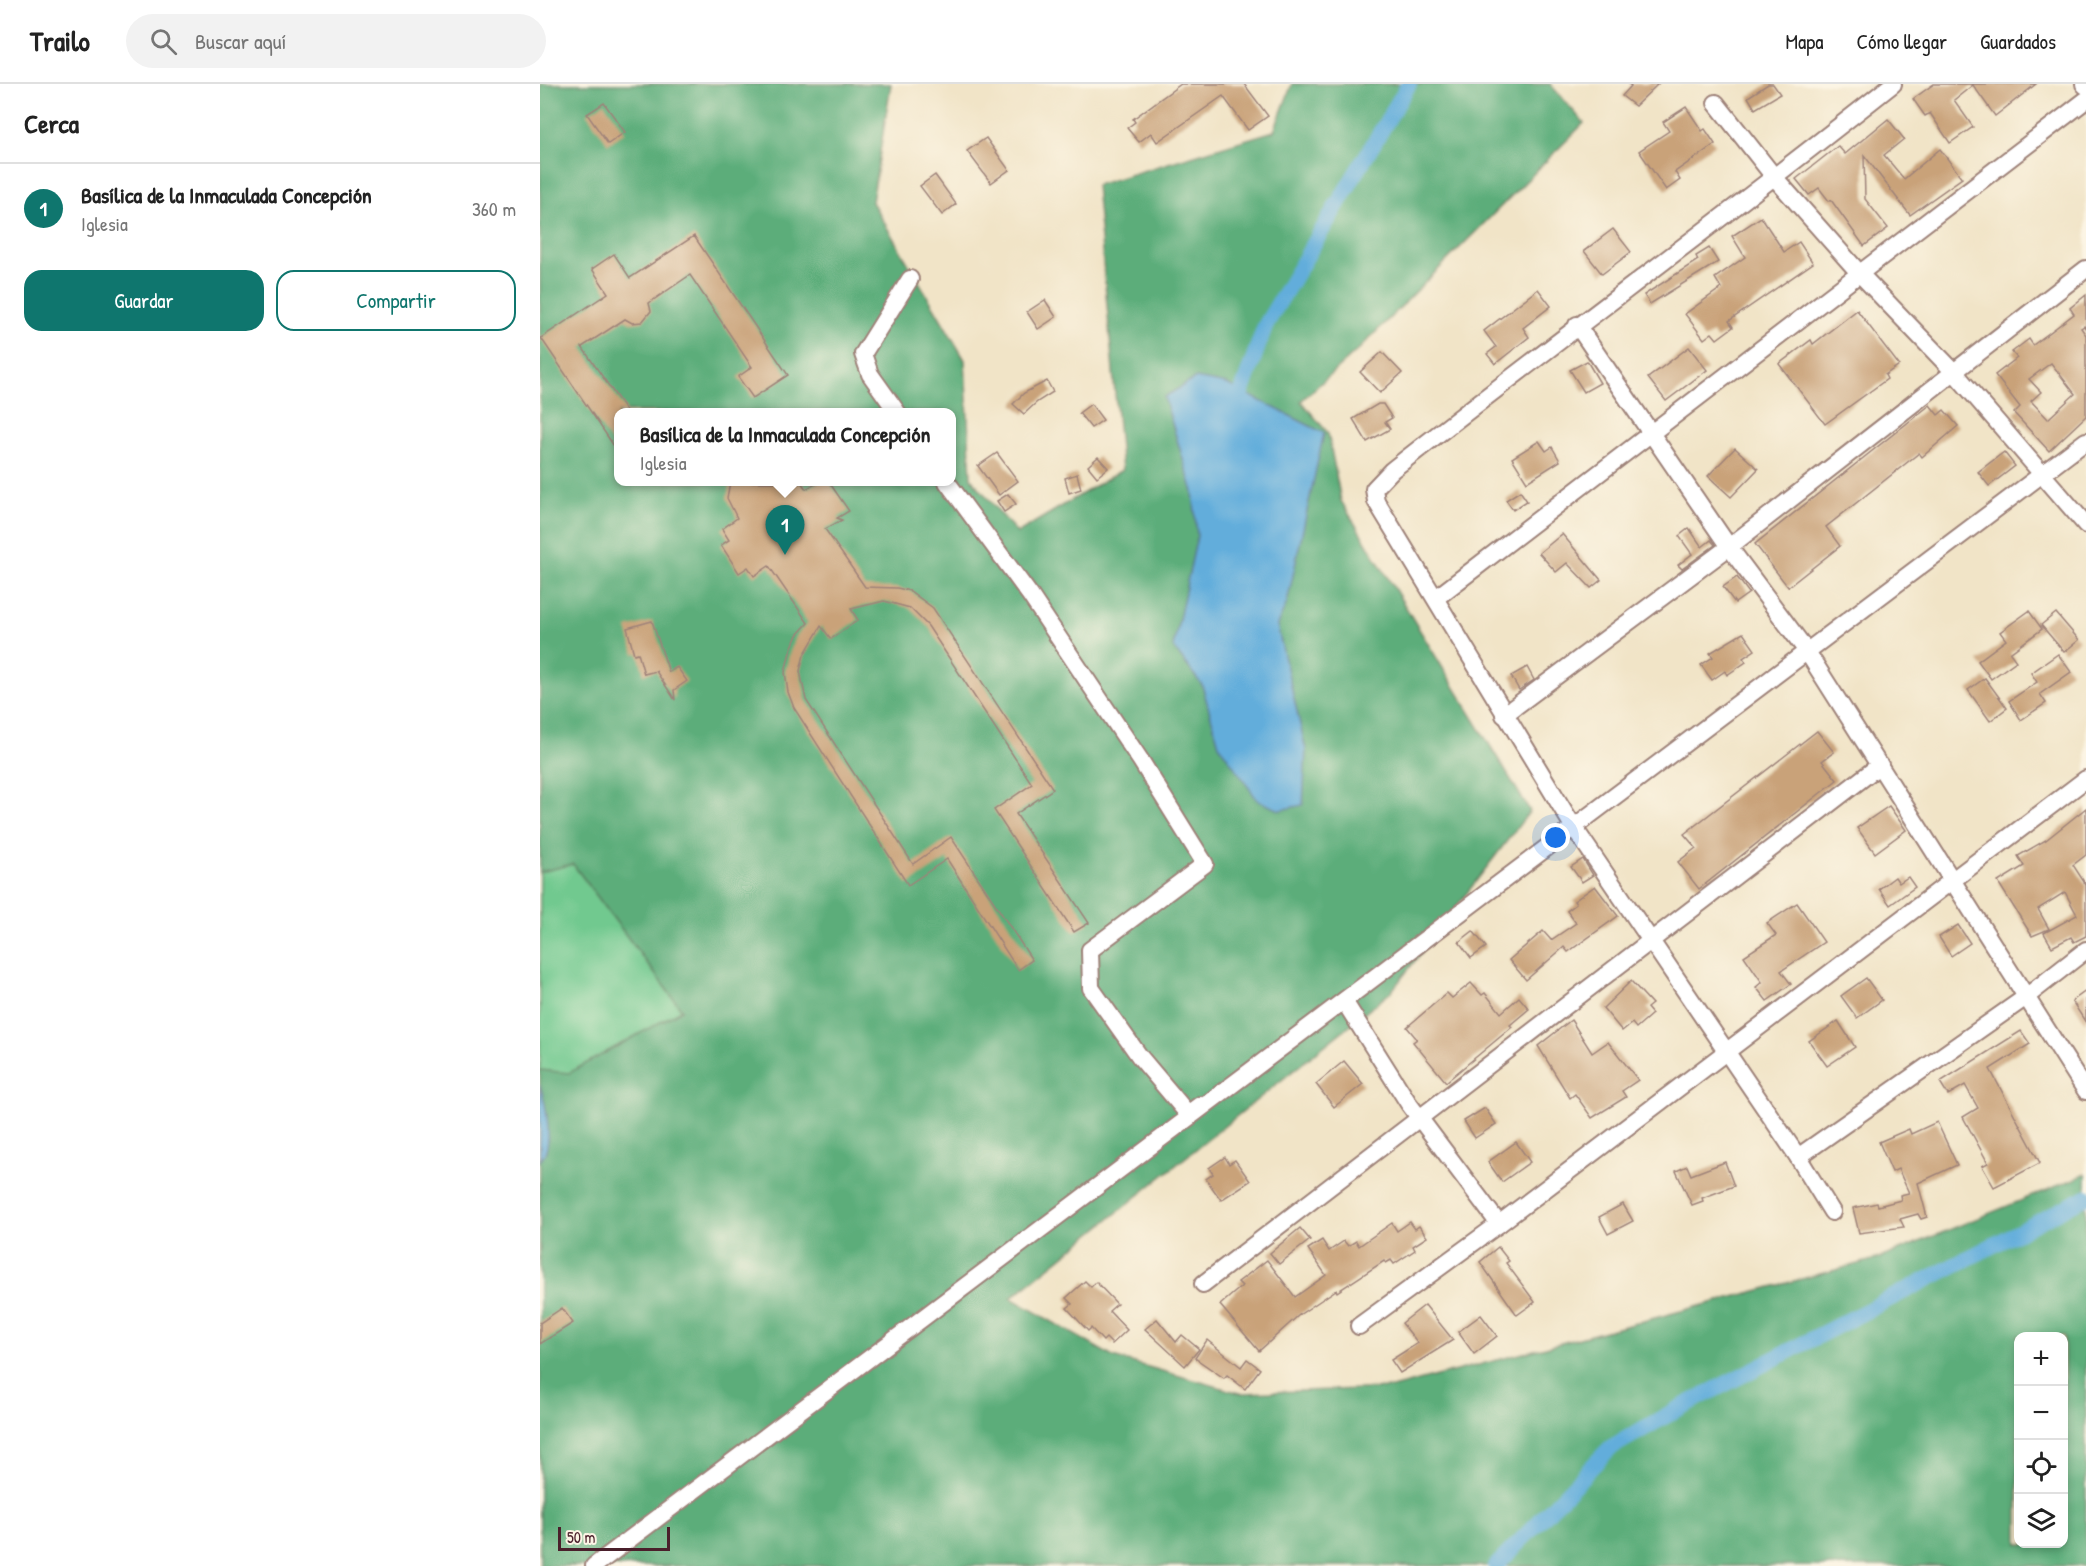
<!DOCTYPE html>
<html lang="es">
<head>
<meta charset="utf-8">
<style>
	body { margin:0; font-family:"Patrick Hand",sans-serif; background:#f2f2f2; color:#222 }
	.controls { position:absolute; right:18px; bottom:18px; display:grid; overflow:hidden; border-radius:12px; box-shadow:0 3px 9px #0003 }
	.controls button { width:54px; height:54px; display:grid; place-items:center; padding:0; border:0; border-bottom:2px solid #e0e0e0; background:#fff; color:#222; font:30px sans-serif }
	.scale { position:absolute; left:18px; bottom:15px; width:112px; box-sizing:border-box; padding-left:6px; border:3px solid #4a1f2b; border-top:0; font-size:16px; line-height:21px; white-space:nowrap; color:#4a1f2b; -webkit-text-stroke:4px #fcf5e5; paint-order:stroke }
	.you { position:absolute; left:1016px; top:754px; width:21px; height:21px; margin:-15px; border:4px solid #fff; border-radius:50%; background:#1a73e8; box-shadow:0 0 0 9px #1a73e833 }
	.badge { display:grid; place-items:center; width:39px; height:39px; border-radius:50%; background:#0f766e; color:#fff; font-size:20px; font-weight:700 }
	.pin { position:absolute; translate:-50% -50px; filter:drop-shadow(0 2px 3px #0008) }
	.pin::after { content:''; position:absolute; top:32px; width:21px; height:18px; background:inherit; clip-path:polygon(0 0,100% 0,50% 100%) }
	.popup { position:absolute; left:74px; top:324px; width:342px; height:78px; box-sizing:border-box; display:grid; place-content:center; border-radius:12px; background:#fff; filter:drop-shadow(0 2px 4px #0005); font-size:20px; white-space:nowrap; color:#767676 }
	.popup b { font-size:22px; color:#222 }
	.popup::after { content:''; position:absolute; left:50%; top:100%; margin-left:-12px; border:12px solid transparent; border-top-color:#fff }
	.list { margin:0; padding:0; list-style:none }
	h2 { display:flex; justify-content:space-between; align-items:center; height:78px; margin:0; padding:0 24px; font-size:26px }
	h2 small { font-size:20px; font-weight:400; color:#767676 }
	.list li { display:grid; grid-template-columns:39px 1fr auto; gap:18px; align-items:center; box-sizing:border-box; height:90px; padding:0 24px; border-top:2px solid #e0e0e0 }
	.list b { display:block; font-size:22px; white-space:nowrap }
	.list p { margin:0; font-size:20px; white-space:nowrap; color:#767676 }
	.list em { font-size:20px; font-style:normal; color:#767676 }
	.actions { display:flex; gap:12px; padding:18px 24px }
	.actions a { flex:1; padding:14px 0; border:2px solid #0f766e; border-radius:18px; text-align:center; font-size:21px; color:#0f766e }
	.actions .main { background:#0f766e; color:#fff }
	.icon { flex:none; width:33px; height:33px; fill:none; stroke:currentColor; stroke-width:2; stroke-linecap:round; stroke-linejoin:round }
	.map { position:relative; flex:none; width:1546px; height:1482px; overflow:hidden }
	header { display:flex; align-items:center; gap:36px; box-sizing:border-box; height:84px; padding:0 30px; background:#fff; border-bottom:2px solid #e0e0e0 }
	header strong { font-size:28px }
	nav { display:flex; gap:33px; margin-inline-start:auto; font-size:21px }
	.search { width:420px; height:54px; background:#f2f2f2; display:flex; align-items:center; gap:15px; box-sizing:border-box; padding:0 21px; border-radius:33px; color:#767676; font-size:22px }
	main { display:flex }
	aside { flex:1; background:#fff }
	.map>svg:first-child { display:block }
	.green { fill:#71c98f; stroke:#5e745d; stroke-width:1.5 }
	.forest { fill:#5cad7a; stroke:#536652; stroke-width:1.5; fill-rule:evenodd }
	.water { fill:#62addb; stroke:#566683; stroke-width:1.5 }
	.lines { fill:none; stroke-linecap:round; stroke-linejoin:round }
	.canal { stroke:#62addb; stroke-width:16 }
	.building { fill:#c9a279; fill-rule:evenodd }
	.minor-casing { stroke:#9e8279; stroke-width:20 }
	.minor { stroke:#fff; stroke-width:16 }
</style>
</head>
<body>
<header>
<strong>Trailo</strong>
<div class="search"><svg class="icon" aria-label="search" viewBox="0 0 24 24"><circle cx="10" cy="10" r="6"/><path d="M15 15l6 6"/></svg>Buscar aquí</div>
<nav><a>Mapa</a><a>Cómo llegar</a><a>Guardados</a></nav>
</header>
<main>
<aside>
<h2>Cerca<small></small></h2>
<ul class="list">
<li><span class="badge">1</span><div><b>Basílica de la Inmaculada Concepción</b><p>Iglesia</p></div><em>360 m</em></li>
</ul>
<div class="actions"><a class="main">Guardar</a><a>Compartir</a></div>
</aside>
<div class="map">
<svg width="1546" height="1482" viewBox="0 0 1546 1482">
	<rect width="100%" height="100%" fill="#fcf5e5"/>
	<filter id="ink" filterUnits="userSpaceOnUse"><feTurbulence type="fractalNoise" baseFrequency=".0167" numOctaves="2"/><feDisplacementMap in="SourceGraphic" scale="12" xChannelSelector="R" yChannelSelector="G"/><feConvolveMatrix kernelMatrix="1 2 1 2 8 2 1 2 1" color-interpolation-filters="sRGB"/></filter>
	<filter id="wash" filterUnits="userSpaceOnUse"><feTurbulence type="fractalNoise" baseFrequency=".008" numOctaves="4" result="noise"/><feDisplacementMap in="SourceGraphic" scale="24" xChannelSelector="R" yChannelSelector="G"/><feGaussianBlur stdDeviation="1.35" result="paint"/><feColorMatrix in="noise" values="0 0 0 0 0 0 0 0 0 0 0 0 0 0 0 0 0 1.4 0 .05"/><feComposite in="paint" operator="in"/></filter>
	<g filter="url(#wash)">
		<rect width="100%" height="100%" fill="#f1e4c7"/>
		<polygon class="green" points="33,780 142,926 29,990 0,986 0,788"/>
		<path class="forest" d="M0,0H351L332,118L425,276L431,394L477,449L582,386L556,101L734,47L752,0H1010L1044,39L819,265L761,317L788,349L801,417L990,727L851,908L471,1214L573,1273L700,1309L852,1304L1340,1174L1546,1090V1482H0V986L29,989L142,926L33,780L0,788ZM79,328H412V398H79ZM1478,1252H1524V1460H1478Z"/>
		<g class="water">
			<polygon points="656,294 687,300 784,349 747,519 737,541 766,666 763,721 740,726 718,717 679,661 662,601 633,563 657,452 653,408 624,313"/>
			<path d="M0,1001C6,1019 15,1063 0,1077Z"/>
		</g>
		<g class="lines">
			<g class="canal">
				<polyline points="702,307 725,242 869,0"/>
				<polyline points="956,1482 1070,1364 1143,1322 1546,1113"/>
			</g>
		</g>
		<g id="blocks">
			<g class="building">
				<polygon points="641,0 704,0 728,32 708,46 683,12 617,58 611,49 599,58 587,44 595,38 593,35"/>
				<polygon points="1089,0 1118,0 1095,22 1082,12 1091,2"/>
				<polygon points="1228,0 1233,0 1240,10 1215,25 1208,13"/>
				<polygon points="1394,0 1496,0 1455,32 1433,1 1414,16 1433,43 1410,59 1390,29 1385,32 1373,15"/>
				<polygon points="64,19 85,48 68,60 47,30"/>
				<polygon points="1146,23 1162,47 1165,45 1175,60 1135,88 1140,96 1126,106 1099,67 1129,47 1123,38"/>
				<polygon points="1348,35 1364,55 1344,71 1364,95 1400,65 1422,94 1370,131 1324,71 1325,115 1348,144 1324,162 1291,116 1289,117 1279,104 1269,111 1256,95 1298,62 1305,70"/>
				<polygon points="446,54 469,86 451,99 427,67"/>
				<polygon points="395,91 416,120 402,131 380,102"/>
				<polygon points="1221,133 1244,168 1259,158 1273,179 1189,237 1193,243 1177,255 1172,249 1164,255 1145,230 1181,204 1175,194 1205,173 1192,152"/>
				<polygon points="1073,145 1091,168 1062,190 1044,167"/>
				<polygon points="154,152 248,291 213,314 198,293 212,283 150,191 109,219 111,227 102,238 92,239 85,235 42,263 87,328 78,328 78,368 1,254 68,209 52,185 74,170 90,194"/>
				<polygon points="1169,164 1178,178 1110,220 1104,211 1158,176 1156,172"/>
				<polygon points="998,205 1011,222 983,244 989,253 955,280 947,270 956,263 944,247"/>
				<path d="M1546,211V245L1544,242L1541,244L1546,251V332L1509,367L1474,329L1480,323L1455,291L1477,274L1472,268L1489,255L1493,261L1534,230L1530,224ZM1511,279L1535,310L1508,335L1491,317L1501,308L1489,295Z"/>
				<polygon points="505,216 516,233 498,245 487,228"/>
				<polygon points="1317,226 1359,281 1345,291 1347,295 1285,340 1239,280 1271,256 1273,260"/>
				<polygon points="1149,263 1167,286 1126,317 1108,294"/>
				<polygon points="842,268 862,289 840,309 820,288"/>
				<polygon points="1047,277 1060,299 1044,308 1030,286"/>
				<polygon points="507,297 513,308 497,318 484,330 473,320 484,309"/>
				<polygon points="551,320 563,336 551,344 539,329"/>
				<polygon points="838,320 843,320 852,334 845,338 850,345 827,358 813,335"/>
				<polygon points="1390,321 1398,331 1404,326 1418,342 1382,373 1379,369 1286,443 1300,462 1248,503 1215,460"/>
				<polygon points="999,357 1006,367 1012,363 1020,377 987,398 972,374"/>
				<polygon points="1195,364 1218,385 1191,413 1168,392"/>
				<polygon points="1464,368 1475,382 1449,402 1438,388"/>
				<polygon points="457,369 478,397 459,411 438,382"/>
				<polygon points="558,373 568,384 557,393 548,382"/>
				<polygon points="537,390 541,405 529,409 525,394"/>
				<polygon points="190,398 238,398 242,404 252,398 261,398 266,405 279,398 289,398 309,427 297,434 302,436 285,445 325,503 357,504 370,507 393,524 513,705 476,730 549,839 534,848 454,726 492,700 388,542 370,524 344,517 311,525 318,536 291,555 281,542 264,571 260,587 266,616 373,780 411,753 492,876 478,886 407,775 368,801 254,624 248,608 245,588 250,568 257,551 268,539 229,482 214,492 208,483 199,489 181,461 189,456 182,445 197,434 187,414"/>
				<polygon points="980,407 987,417 973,426 966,416"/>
				<polygon points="468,410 476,420 464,428 457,417"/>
				<polygon points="1149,444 1162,463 1171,456 1175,461 1142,485 1138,481 1152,470 1139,452"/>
				<polygon points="1022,450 1061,496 1051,504 1027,479 1016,488 999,469"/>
				<polygon points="1197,493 1209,509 1195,519 1183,503"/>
				<polygon points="1489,527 1502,545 1470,569 1476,577 1451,595 1438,577 1466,556 1460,548"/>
				<polygon points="1516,529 1539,556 1524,568 1501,541"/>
				<polygon points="112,537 129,588 137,583 147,597 134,606 135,616 116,587 104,590 98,569 94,570 87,544"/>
				<polygon points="1203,549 1215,566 1203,574 1206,578 1187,591 1185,587 1172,596 1161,581 1173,573 1170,569"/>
				<polygon points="1518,570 1531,588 1500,610 1506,619 1481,636 1469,617 1497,598 1491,589"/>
				<polygon points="987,583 994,596 979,606 971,592"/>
				<polygon points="1445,594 1467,624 1450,637 1428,606"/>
				<polygon points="1277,647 1294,668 1282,677 1297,696 1159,805 1138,778 1156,764 1144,750"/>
				<polygon points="1349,722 1366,746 1335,769 1317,744"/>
				<polygon points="1546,724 1546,771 1533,781 1546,801 1546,852 1534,858 1531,853 1512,863 1504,849 1537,831 1525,808 1498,825 1509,845 1492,852 1458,798 1484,782 1478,772 1506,756"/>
				<polygon points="1043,775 1053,791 1042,798 1031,783"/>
				<polygon points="1355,793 1359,799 1368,793 1375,803 1350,821 1339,805"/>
				<polygon points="1055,802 1078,832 1028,868 1024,863 986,896 969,876 1003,847 1011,856 1036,839 1027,827 1036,820 1034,817"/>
				<polygon points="1257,819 1284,858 1241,887 1251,900 1227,917 1216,903 1222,898 1204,872 1236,851 1227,839"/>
				<polygon points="1418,841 1430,859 1411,872 1399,853"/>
				<polygon points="933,847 946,863 931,874 919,858"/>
				<polygon points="1326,894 1342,916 1317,934 1301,912"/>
				<polygon points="1091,897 1112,920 1107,924 1112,930 1096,944 1092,939 1082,947 1063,924"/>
				<polygon points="931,899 942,911 945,909 961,929 979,913 989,925 970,941 972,943 906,998 873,958 877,955 867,943 907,909 912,914"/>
				<polygon points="1546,907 1546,939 1532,917"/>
				<polygon points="1031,936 1052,969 1068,958 1098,996 1082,1007 1086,1013 1052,1034 1035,1010 1030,1014 998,962"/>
				<polygon points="1298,937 1315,963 1287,982 1269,957"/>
				<polygon points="1481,947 1490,960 1450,985 1500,1079 1454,1103 1442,1082 1448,1079 1423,1033 1438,1024 1425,1001 1408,1011 1400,998"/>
				<polygon points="804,977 823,1000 794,1023 776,1000"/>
				<polygon points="945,1024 956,1040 935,1054 924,1037"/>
				<polygon points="1397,1038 1417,1081 1378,1099 1387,1133 1381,1135 1378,1130 1360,1135 1364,1143 1319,1149 1313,1124 1337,1119 1338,1122 1361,1116 1360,1111 1369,1109 1358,1085 1352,1088 1339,1058 1369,1045 1371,1050"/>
				<polygon points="976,1058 990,1078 962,1098 948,1078"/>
				<polygon points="685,1073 689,1080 695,1076 710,1097 681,1116 666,1095 673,1090 669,1084"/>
				<polygon points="1185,1078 1194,1102 1162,1114 1163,1117 1152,1121 1136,1087 1147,1082 1151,1091"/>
				<polygon points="1083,1120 1093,1137 1068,1150 1059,1133"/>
				<polygon points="870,1138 875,1145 879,1142 887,1153 873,1162 875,1166 854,1180 851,1176 846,1179 844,1177 797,1208 796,1206 759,1231 719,1267 680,1221 702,1202 698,1198 727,1176 755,1213 786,1191 768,1165 782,1156 789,1167 804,1157 808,1162 816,1157 819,1162 852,1139 857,1147"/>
				<polygon points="760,1144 770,1156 739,1180 730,1169"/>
				<polygon points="958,1163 969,1177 966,1179 995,1218 977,1231 940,1178"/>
				<polygon points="545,1197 551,1203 556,1198 577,1220 569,1227 587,1246 572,1260 566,1254 563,1257 551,1244 548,1247 527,1224 532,1220 526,1214"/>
				<polygon points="885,1221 913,1256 860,1289 851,1276 878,1259 862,1239"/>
				<polygon points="22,1224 33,1239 0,1260 0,1239"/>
				<polygon points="941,1231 957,1252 934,1270 918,1248"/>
				<polygon points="617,1235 636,1258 642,1251 659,1265 645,1282 605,1245"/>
				<polygon points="667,1256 701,1283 707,1275 720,1285 705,1305 687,1291 684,1294 655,1274"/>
			</g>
		</g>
	</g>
	<g filter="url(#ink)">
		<use href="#blocks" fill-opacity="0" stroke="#9e8279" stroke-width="1.5"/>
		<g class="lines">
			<g class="minor-casing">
				<g id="minor">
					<polyline points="1544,0 1546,2"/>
					<polyline points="1176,19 1235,94 1321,191 1415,289 1546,441"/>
					<polyline points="1037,241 1189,463 1266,566 1546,1007"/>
					<polyline points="357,328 330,290 323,270 370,195"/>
					<polyline points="407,398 490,511 601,677 665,780 550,866 551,904 600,973 648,1030 660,1021"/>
					<polyline points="896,514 1546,16"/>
					<polyline points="964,631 1189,463 1546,185"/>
					<polyline points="804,917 869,1020 959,1140"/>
					<polyline points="1258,1073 1486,913 1546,866"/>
					<path d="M1292,1128L1258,1073L1033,742L836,417L834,405L852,386C1018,256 1188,131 1353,0"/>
					<polyline points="663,1200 1340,681"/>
					<polyline points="819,1242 959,1140 1546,695"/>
					<polyline points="54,1482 1546,357"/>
				</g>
			</g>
			<use href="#minor" class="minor"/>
		</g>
	</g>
</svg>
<div class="controls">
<button>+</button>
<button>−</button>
<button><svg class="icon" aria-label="locate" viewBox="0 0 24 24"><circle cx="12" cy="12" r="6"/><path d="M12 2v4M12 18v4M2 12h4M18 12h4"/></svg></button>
<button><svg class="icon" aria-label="layers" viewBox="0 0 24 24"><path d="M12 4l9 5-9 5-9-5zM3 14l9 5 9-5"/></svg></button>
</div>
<div class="scale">50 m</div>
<div class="you"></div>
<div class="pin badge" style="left:245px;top:471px">1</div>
<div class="popup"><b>Basílica de la Inmaculada Concepción</b>Iglesia</div>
</div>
</main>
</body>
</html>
